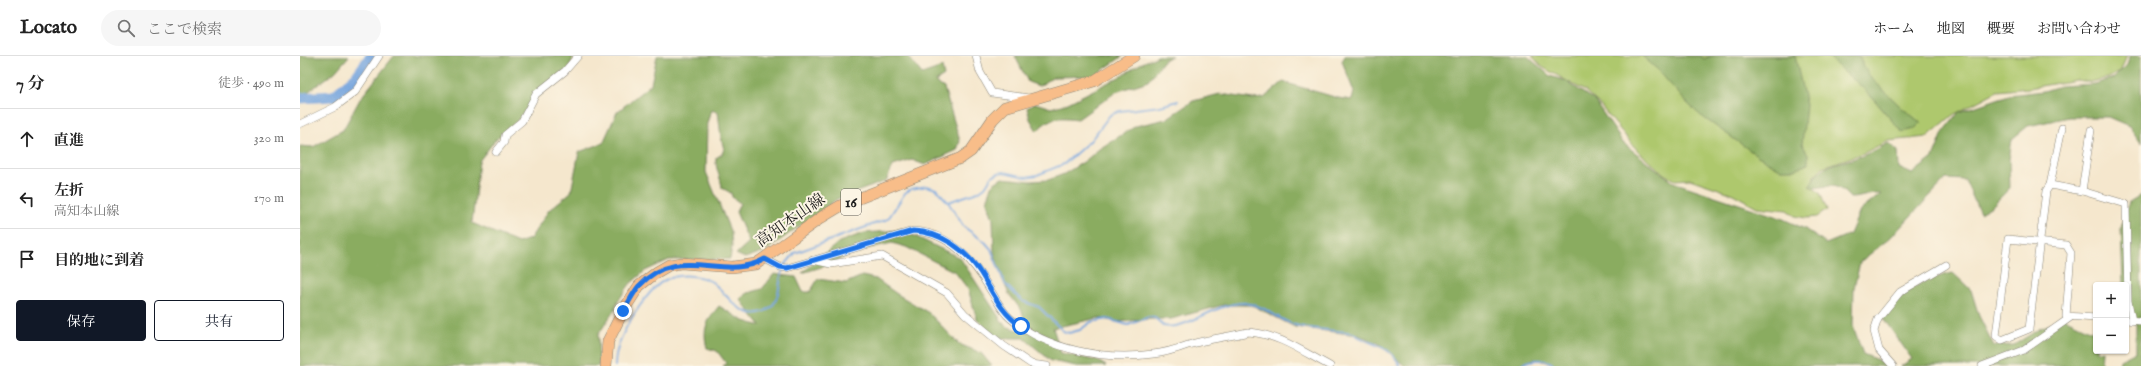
<!DOCTYPE html>
<html lang="ja">
<head>
<meta charset="utf-8">
<style>
	body { margin:0; font-family:"IM FELL English","Noto Serif JP",serif; background:#f6f6f6; color:#222 }
	.controls { position:absolute; right:12px; bottom:12px; display:grid; overflow:hidden; border-radius:4px; box-shadow:0 1px 3px #0004 }
	.controls button { width:36px; height:36px; display:grid; place-items:center; padding:0; border:0; border-bottom:1px solid #e0e0e0; background:#fff; color:#222; font:20px sans-serif }
	.stop { position:absolute; width:12px; height:12px; margin:-9px; border:3px solid #1a73e8; border-radius:50%; background:#fff }
	.stop.end { background:#1a73e8; border-color:#fff; box-shadow:0 1px 4px #0008 }
	.list { margin:0; padding:0; list-style:none }
	h2 { display:flex; justify-content:space-between; align-items:center; height:52px; margin:0; padding:0 16px; font-size:17px }
	h2 small { font-size:13px; font-weight:400; color:#767676 }
	.list li { display:grid; grid-template-columns:26px 1fr auto; gap:12px; align-items:center; box-sizing:border-box; height:60px; padding:0 16px; border-top:1px solid #e0e0e0 }
	.list b { display:block; font-size:15px; white-space:nowrap }
	.list p { margin:0; font-size:13px; white-space:nowrap; color:#767676 }
	.list em { font-size:13px; font-style:normal; color:#767676 }
	.actions { display:flex; gap:8px; padding:12px 16px }
	.actions a { flex:1; padding:9px 0; border:1px solid #111827; border-radius:4px; text-align:center; font-size:14px; color:#111827 }
	.actions .main { background:#111827; color:#fff }
	.icon { flex:none; width:22px; height:22px; fill:none; stroke:currentColor; stroke-width:2; stroke-linecap:round; stroke-linejoin:round }
	.map { position:relative; flex:none; width:1841px; height:310px; overflow:hidden }
	header { display:flex; align-items:center; gap:24px; box-sizing:border-box; height:56px; padding:0 20px; background:#fff; border-bottom:1px solid #e0e0e0 }
	header strong { font-size:19px }
	nav { display:flex; gap:22px; margin-inline-start:auto; font-size:14px }
	.search { width:280px; height:36px; background:#f6f6f6; display:flex; align-items:center; gap:10px; box-sizing:border-box; padding:0 14px; border-radius:22px; color:#767676; font-size:15px }
	main { display:flex }
	aside { flex:1; background:#fff }
	.map>svg:first-child { display:block }
	.green { fill:#aec86d; stroke:#657244 }
	.forest { fill:#8aac60; stroke:#53643e }
	.lines { fill:none; stroke-linecap:round; stroke-linejoin:round }
	.stream { stroke:#75a4de; stroke-width:2 }
	.river { stroke:#75a4de; stroke-width:11 }
	.street-casing { stroke:#888274; stroke-width:8 }
	.primary-casing { stroke:#888274; stroke-width:12 }
	.street { stroke:#fff; stroke-width:7 }
	.primary { stroke:#f8bd89; stroke-width:11 }
	.route { stroke:#1a73e8; stroke-width:5 }
	.labels { text-anchor:middle; dominant-baseline:central; stroke-width:4; stroke-linejoin:round; paint-order:stroke }
	.shield { fill:#fcf5e5; stroke:#5f5d58; stroke-width:1 }
	.shield-label { font-size:15px; font-weight:bold; fill:#1c1c1c }
	.street-label { font-size:16px; fill:#1c1c1c; stroke:#fcf5e5 }
</style>
</head>
<body>
<header>
<strong>Locato</strong>
<div class="search"><svg class="icon" aria-label="search" viewBox="0 0 24 24"><circle cx="10" cy="10" r="6"/><path d="M15 15l6 6"/></svg>ここで検索</div>
<nav><a>ホーム</a><a>地図</a><a>概要</a><a>お問い合わせ</a></nav>
</header>
<main>
<aside>
<h2>7 分<small>徒歩 · 490 m</small></h2>
<ul class="list">
<li><svg class="icon" aria-label="ahead" viewBox="0 0 24 24"><path d="M12 20V5M6 11l6-6 6 6"/></svg><div><b>直進</b></div><em>320 m</em></li>
<li><svg class="icon" aria-label="left" viewBox="0 0 24 24"><path d="M17 20v-9H6M10 6l-5 5 5 5"/></svg><div><b>左折</b><p>高知本山線</p></div><em>170 m</em></li>
<li><svg class="icon" aria-label="arrive" viewBox="0 0 24 24"><path d="M6 21V4h12l-3 4 3 4H6"/></svg><div><b>目的地に到着</b></div></li>
</ul>
<div class="actions"><a class="main">保存</a><a>共有</a></div>
</aside>
<div class="map">
<svg width="1841" height="310" viewBox="0 0 1841 310">
	<rect width="100%" height="100%" fill="#fcf5e5"/>
	<filter id="ink" filterUnits="userSpaceOnUse"><feTurbulence type="fractalNoise" baseFrequency=".025" numOctaves="2"/><feDisplacementMap in="SourceGraphic" scale="8" xChannelSelector="R" yChannelSelector="G"/><feConvolveMatrix kernelMatrix="1 2 1 2 8 2 1 2 1" color-interpolation-filters="sRGB"/></filter>
	<filter id="wash" filterUnits="userSpaceOnUse"><feTurbulence type="fractalNoise" baseFrequency=".012" numOctaves="4" result="noise"/><feDisplacementMap in="SourceGraphic" scale="16" xChannelSelector="R" yChannelSelector="G"/><feGaussianBlur stdDeviation="0.9" result="paint"/><feColorMatrix in="noise" values="0 0 0 0 0 0 0 0 0 0 0 0 0 0 0 0 0 1.4 0 .05"/><feComposite in="paint" operator="in"/></filter>
	<g filter="url(#wash)">
		<rect width="100%" height="100%" fill="#f5e7cd"/>
		<polygon class="green" points="1232,0 1827,0 1820,16 1808,22 1790,26 1776,24 1729,32 1697,35 1653,59 1627,81 1588,85 1564,97 1523,111 1515,119 1511,130 1520,137 1527,154 1517,161 1506,162 1495,160 1487,154 1457,151 1433,138 1390,123 1375,124 1364,118 1338,95 1298,47 1285,35 1242,11"/>
		<g class="forest">
			<polygon points="0,0 49,0 35,16 5,38 0,39"/>
			<path d="M94,0H274L268,14L240,35L218,64L196,83L179,105L172,167L218,187L230,183L249,154L271,136L279,96L303,87L317,56L351,28L357,0H608L622,18L642,11L644,20L635,26L644,32L660,85L657,94L625,109L612,104L593,110L586,125L537,143L465,195L445,202L436,198L449,186L436,156L440,147L432,141L431,137L422,132C421,121 415,113 416,102L422,98L424,93C420,81 420,69 418,56L411,54L407,67L406,116L431,177L432,191L430,203L369,204L345,215L330,228L318,245L315,253L298,279L299,310H0V90L13,91L43,74L60,43Z"/>
			<polygon points="715,0 823,0 794,20 754,21 739,30 728,26"/>
			<path d="M858,0H872L865,3L848,25L816,36L778,63C759,61 750,60 737,75L730,63L727,52L735,47L751,52L768,47L821,20L840,8Z"/>
			<path d="M1045,0H1227L1250,20L1266,25L1295,45L1323,87L1373,126L1481,162L1505,173L1526,188L1550,178L1560,155L1581,138C1569,137 1562,142 1550,142C1536,126 1531,130 1513,132L1510,130C1518,110 1534,108 1553,103C1566,99 1577,94 1588,87L1598,95L1599,112L1612,118L1633,102L1643,77L1659,56L1709,39L1744,35L1760,30L1794,28L1814,22L1827,9L1830,0H1841V87L1829,70L1808,61H1769L1728,70L1712,83L1709,104L1710,132L1692,150L1680,157L1665,124L1646,123L1590,182L1560,206L1554,232L1553,270L1563,298L1592,310H1257L1255,308L1234,303L1218,310H1105L1078,287L1058,279L995,271L952,249H923L871,263H851L817,266L798,262L753,272L761,297L798,305L806,310H777L751,305L724,282H700L692,278L677,263L668,233L655,216L606,191L592,187L553,196L531,208L502,217L539,186L564,177L602,174L660,202L705,270L728,277L722,255L709,238L702,222L694,196L693,163L687,145L693,128L702,122L730,125L748,124L764,118L785,105L799,93L836,70L866,63L893,45L920,38L953,43L964,42L983,26L1038,42L1052,44L1054,36L1042,5Z"/>
			<polygon points="1342,0 1400,0 1404,3 1412,0 1495,0 1506,49 1502,88 1508,98 1508,108 1495,113 1480,113 1458,100 1400,59 1387,47 1357,13"/>
			<path d="M1529,0H1559L1569,20L1601,51L1621,67L1614,73L1602,76C1589,62 1578,47 1565,34C1552,21 1540,15 1529,0Z"/>
			<polygon points="1841,139 1841,310 1819,310 1820,304 1836,296 1836,268 1826,253 1826,229 1823,227 1821,171 1829,146"/>
			<path d="M1653,217L1671,234L1679,260L1694,290L1714,289L1739,273L1764,262L1796,277V295H1802L1801,310H1601L1612,303L1583,262C1602,234 1621,224 1653,217Z"/>
			<path d="M474,218L496,221L503,236H510L518,223L546,227L562,220L576,223L597,238L629,257L659,288L681,297L692,310H423L426,307L417,295L407,292C402,272 407,265 419,250L444,265L461,270L440,243L448,237L462,233Z"/>
		</g>
		<g class="lines">
			<g class="stream">
				<polyline points="648,146 678,136 685,131 692,120 698,117 704,116 726,121 737,119 764,108 791,84 810,59 820,55 860,50 878,45"/>
				<path d="M485,209L495,197L588,163L605,137L611,133L627,130L636,133L648,146L664,171L685,186L691,193L705,228L722,245L739,251L763,275L769,277L780,274L791,266L807,263L828,269L849,261L855,262L864,270C886,275 916,246 945,247C965,249 978,264 995,269C1011,274 1035,274 1053,277C1069,290 1090,287 1100,310"/>
				<path d="M315,310C315,289 327,268 339,251C353,231 365,217 392,220C398,220 407,223 412,226C424,235 433,251 447,256C453,259 462,257 467,254C481,247 478,226 483,213"/>
				<path d="M1217,310C1230,304 1244,300 1256,310"/>
			</g>
			<polyline class="river" points="0,42 34,40 56,21 71,0"/>
		</g>
	</g>
	<g filter="url(#ink)">
		<g class="lines">
			<g class="street-casing">
				<g id="street">
					<polyline points="676,0 680,16 692,37 729,42"/>
					<polyline points="0,68 35,51 55,36 79,0"/>
					<polyline points="1762,72 1750,129 1746,135 1729,273 1702,284 1696,280 1708,183 1766,189 1771,197 1766,260 1796,262"/>
					<polyline points="196,96 204,86 205,79 222,65 236,38 265,15 278,0"/>
					<polyline points="1750,129 1782,135 1826,148 1828,245 1832,265"/>
					<polyline points="1782,135 1791,74"/>
					<path d="M465,203L480,211L487,212L613,175C650,176 674,205 691,235C697,244 701,254 710,262C746,294 806,305 853,298C865,297 877,293 888,289C907,283 928,281 948,276C979,278 1003,296 1030,310"/>
					<polyline points="513,204 531,208 582,200 647,237 665,258 704,290 731,308 747,310"/>
					<polyline points="1826,264 1841,265"/>
					<polyline points="1593,310 1579,294 1574,275 1578,263 1600,236 1646,209"/>
					<polyline points="1682,310 1724,294 1771,261"/>
				</g>
			</g>
			<g class="primary-casing">
				<polyline id="primary" points="306,310 308,285 323,255 339,230 357,216 369,209 381,207 432,211 456,208 522,161 542,149 661,102 671,95 693,63 705,51 794,25 834,0"/>
			</g>
			<use href="#street" class="street"/>
			<use href="#primary" class="primary"/>
		</g>
	</g>
	<g class="lines" filter="url(#ink)">
		<path class="route" d="M323,255C328,248 333,237 339,230C380,186 422,227 465,203L480,211L487,212L613,175C641,176 665,193 680,216C693,236 700,256 721,270"/>
	</g>
	<g class="labels">
		<rect class="shield" x="541" y="133" width="20" height="26" rx="3"/>
		<g class="shield-label">
			<text x="551" y="146">16</text>
		</g>
		<g class="street-label">
			<text transform="translate(491 165) rotate(-35)">高知本山線</text>
		</g>
	</g>
</svg>
<div class="controls">
<button>+</button>
<button>−</button>
</div>
<div class="stop" style="left:721px;top:270px"></div>
<div class="stop end" style="left:323px;top:255px"></div>
</div>
</main>
</body>
</html>
